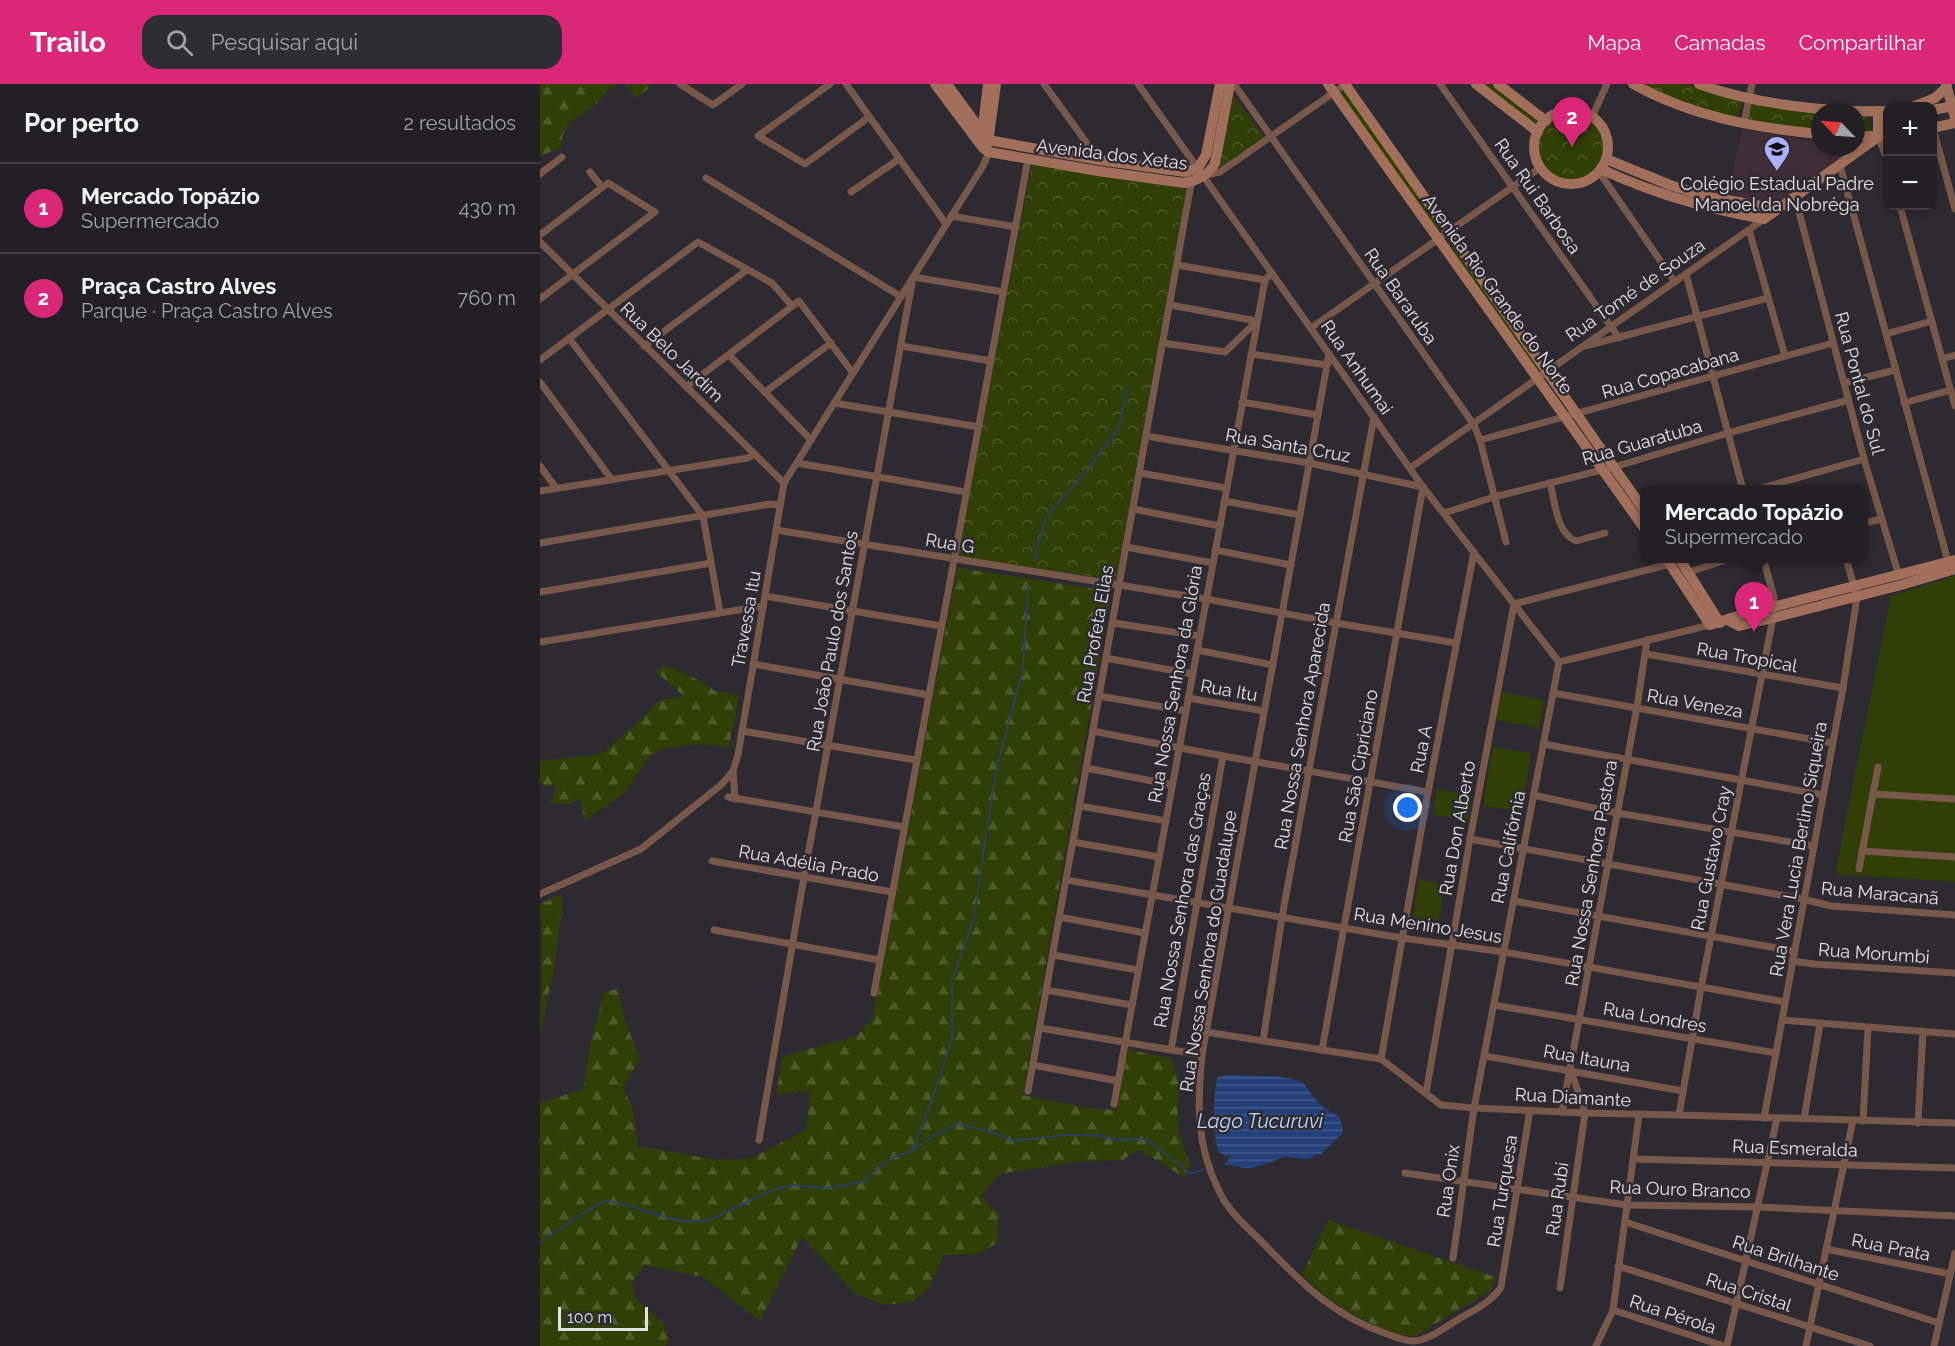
<!DOCTYPE html>
<html lang="pt">
<head>
<meta charset="utf-8">
<style>
	body { margin:0; font-family:Raleway,sans-serif; background:#2e2d32; color:#f1f3f6 }
	.controls { position:absolute; right:18px; top:18px; display:grid; overflow:hidden; border-radius:12px; box-shadow:0 3px 9px #0003 }
	.controls button { width:54px; height:54px; display:grid; place-items:center; padding:0; border:0; border-bottom:2px solid #3f3e42; background:#222025; color:#f1f3f6; font:30px sans-serif }
	.compass { position:absolute; left:1271px; top:18px; width:54px; height:54px; border-radius:50%; background:#222025; box-shadow:0 3px 9px #0003; rotate:295deg }
	.scale { position:absolute; left:18px; bottom:15px; width:90px; box-sizing:border-box; padding-left:6px; border:3px solid #e3e1e6; border-top:0; font-size:16px; line-height:21px; white-space:nowrap; color:#e3e1e6; -webkit-text-stroke:4px #2e2a31; paint-order:stroke }
	.you { position:absolute; left:868px; top:724px; width:21px; height:21px; margin:-15px; border:4px solid #fff; border-radius:50%; background:#1a73e8; box-shadow:0 0 0 9px #1a73e833 }
	.badge { display:grid; place-items:center; width:39px; height:39px; border-radius:50%; background:#db2777; color:#fff; font-size:20px; font-weight:700 }
	.pin { position:absolute; translate:-50% -50px; filter:drop-shadow(0 2px 3px #0008) }
	.pin::after { content:''; position:absolute; top:32px; width:21px; height:18px; background:inherit; clip-path:polygon(0 0,100% 0,50% 100%) }
	.popup { position:absolute; left:1100px; top:401px; width:228px; height:78px; box-sizing:border-box; display:grid; place-content:center; border-radius:12px; background:#222025; filter:drop-shadow(0 2px 4px #0005); font-size:20px; white-space:nowrap; color:#a2a3a7 }
	.popup b { font-size:22px; color:#f1f3f6 }
	.popup::after { content:''; position:absolute; left:50%; top:100%; margin-left:-12px; border:12px solid transparent; border-top-color:#222025 }
	.list { margin:0; padding:0; list-style:none }
	h2 { display:flex; justify-content:space-between; align-items:center; height:78px; margin:0; padding:0 24px; font-size:26px }
	h2 small { font-size:20px; font-weight:400; color:#a2a3a7 }
	.list li { display:grid; grid-template-columns:39px 1fr auto; gap:18px; align-items:center; box-sizing:border-box; height:90px; padding:0 24px; border-top:2px solid #3f3e42 }
	.list b { display:block; font-size:22px; white-space:nowrap }
	.list p { margin:0; font-size:20px; white-space:nowrap; color:#a2a3a7 }
	.list em { font-size:20px; font-style:normal; color:#a2a3a7 }
	.icon { flex:none; width:33px; height:33px; fill:none; stroke:currentColor; stroke-width:2; stroke-linecap:round; stroke-linejoin:round }
	.map { position:relative; flex:none; width:1415px; height:1262px; overflow:hidden }
	header { display:flex; align-items:center; gap:36px; box-sizing:border-box; height:84px; padding:0 30px; background:#db2777; color:#fff }
	header strong { font-size:28px }
	nav { display:flex; gap:33px; margin-inline-start:auto; font-size:21px }
	.search { width:420px; height:54px; background:#2e2d32; display:flex; align-items:center; gap:15px; box-sizing:border-box; padding:0 21px; border-radius:18px; color:#a2a3a7; font-size:22px }
	main { display:flex }
	aside { flex:1; background:#222025 }
	.map>svg:first-child { display:block }
	.education { fill:#3f2d35 }
	.green { fill:#2f3f05 }
	.forest { fill:url(#forest-firs) }
	.park { fill:url(#park-crowns) }
	.water { fill:url(#water-rules) }
	.lines { fill:none; stroke-linecap:round; stroke-linejoin:round }
	.stream { stroke:#23407a; stroke-width:1.5 }
	.street { stroke:#77584a; stroke-width:7 }
	.secondary { stroke:#a2705a; stroke-width:10 }
	.labels { text-anchor:middle; dominant-baseline:central; stroke-width:5; stroke-linejoin:round; paint-order:stroke }
	.street-label { font-size:18px; fill:#e3e1e6; stroke:#2e2a31 }
	.poi-label { font-size:18px; fill:#e3e1e6; stroke:#2e2a31 }
	.water-label { font-size:20px; font-style:italic; fill:#c3d7fb; stroke:#2e2a31 }
</style>
</head>
<body>
<header>
<strong>Trailo</strong>
<div class="search"><svg class="icon" aria-label="search" viewBox="0 0 24 24"><circle cx="10" cy="10" r="6"/><path d="M15 15l6 6"/></svg>Pesquisar aqui</div>
<nav><a>Mapa</a><a>Camadas</a><a>Compartilhar</a></nav>
</header>
<main>
<aside>
<h2>Por perto<small>2 resultados</small></h2>
<ul class="list">
<li><span class="badge">1</span><div><b>Mercado Topázio</b><p>Supermercado</p></div><em>430 m</em></li>
<li><span class="badge">2</span><div><b>Praça Castro Alves</b><p>Parque · Praça Castro Alves</p></div><em>760 m</em></li>
</ul>
</aside>
<div class="map">
<svg width="1415" height="1262" viewBox="0 0 1415 1262">
	<defs>
		<pattern id="forest-firs" width="22" height="20" patternUnits="userSpaceOnUse" patternTransform="scale(1.5)"><rect width="22" height="20" fill="#2f3f05"/><path d="M5 1l3.5 6h-7zM16 11l3.5 6h-7z" fill="#4d5a29"/></pattern>
		<pattern id="park-crowns" width="20" height="18" patternUnits="userSpaceOnUse" patternTransform="scale(1.5)"><rect width="20" height="18" fill="#2f3f05"/><path d="M2 6a3 3 0 1 1 6 0M12 15a3 3 0 1 1 6 0" fill="none" stroke="#4d5a29"/></pattern>
		<pattern id="water-rules" width="6" height="5" patternUnits="userSpaceOnUse" patternTransform="scale(1.5)"><rect width="6" height="5" fill="#23407a"/><path d="M0 2.5h6" fill="none" stroke="#435b8d"/></pattern>
	</defs>
	<rect width="100%" height="100%" fill="#2e2a31"/>
	<polygon class="education" points="1202,45 1280,59 1280,63 1315,63 1239,121 1187,114"/>
	<g class="green">
		<polygon points="942,0 950,0 997,37 994,41"/>
		<polygon points="805,6 904,145 898,149 799,10"/>
		<polygon points="911,156 1001,285 995,289 906,160"/>
		<polygon points="1415,492 1415,798 1295,790 1351,512"/>
		<polygon points="961,608 1004,616 999,644 956,636"/>
		<polygon points="953,663 991,669 982,728 943,722"/>
		<polygon points="897,705 933,712 928,737 892,730"/>
		<polygon points="879,796 905,800 898,837 873,833"/>
	</g>
	<g class="forest">
		<path d="M0,0H77C67,4 64,12 57,19C37,37 23,33 21,64L0,72Z"/>
		<polygon points="84,0 111,0 111,2 97,14"/>
		<polygon points="417,484 571,507 483,1011 553,1025 576,1026 588,965 631,975 638,994 638,1046 650,1081 645,1094 598,1065 583,1076 535,1078 458,1090 441,1113 459,1130 457,1159 438,1170 403,1171 390,1203 372,1218 344,1221 315,1209 262,1153 220,1237 163,1193 105,1181 91,1201 95,1214 124,1240 129,1257 125,1262 0,1262 0,1019 43,1005 51,958 64,908 78,905 84,934 100,974 83,1004 93,1025 98,1062 177,1076 209,1075 267,1045 270,1006 236,1011 243,972 317,952 333,934"/>
		<polygon points="124,581 157,595 175,607 199,611 189,663 158,660 122,665 108,674 86,708 44,737 41,714 30,720 8,718 14,712 15,702 0,701 0,677 61,670 94,642 120,616 144,612 116,588"/>
		<polygon points="20,811 23,817 15,878 0,952 2,852 0,820"/>
		<path d="M788,1136L956,1193L951,1206L877,1251C856,1258 797,1222 779,1207C773,1202 768,1196 762,1190Z"/>
	</g>
	<g class="park">
		<polygon points="1099,0 1144,0 1197,16 1201,19 1198,32 1195,34 1164,26"/>
		<polygon points="693,11 724,53 679,85"/>
		<polygon points="1211,19 1280,27 1280,46 1208,37"/>
		<polygon points="1316,28 1327,31 1331,48 1316,49"/>
		<circle cx="1032" cy="64" r="33"/>
		<polygon points="492,80 647,105 576,496 417,472"/>
	</g>
	<path class="water" d="M684,991C699,992 755,990 764,1000C770,1007 775,1016 782,1022C796,1033 802,1028 803,1049L781,1070H776C767,1081 757,1071 745,1073C733,1076 722,1083 708,1084C697,1084 693,1079 680,1082L686,1079L691,1071L685,1072L678,1067C672,1044 673,1018 677,994Z"/>
	<g class="lines">
		<g class="stream">
			<polyline points="494,476 506,432 545,389 579,343 587,305"/>
			<polyline points="373,1065 392,1016 412,954 412,897 434,833 456,686 483,585 488,500"/>
			<path d="M0,1158C23,1144 43,1127 67,1116L141,1137H167L228,1108L252,1101L287,1104L322,1098L351,1074L372,1067L395,1051L417,1040L449,1047L473,1057L525,1051L564,1052L570,1055L580,1056L603,1055L613,1060L648,1088L652,1089L668,1084"/>
		</g>
		<g class="street">
			<polyline points="140,0 173,21 202,0"/>
			<polyline points="290,0 218,52 265,80 329,33"/>
			<polyline points="306,0 406,140"/>
			<polyline points="504,0 559,76"/>
			<polyline points="598,0 883,403 1019,578"/>
			<polyline points="694,0 934,341 940,356 966,458"/>
			<polyline points="900,0 1079,254"/>
			<polyline points="1052,33 1067,0"/>
			<polyline points="1204,39 1212,0"/>
			<polyline points="1393,44 1415,125"/>
			<polyline points="1338,53 1348,77"/>
			<polyline points="1300,81 1409,481"/>
			<polyline points="50,88 62,103"/>
			<polyline points="1059,88 1135,198"/>
			<polyline points="0,90 22,73"/>
			<polyline points="666,91 680,88 806,0"/>
			<polyline points="166,94 360,212"/>
			<polyline points="311,108 359,75"/>
			<polyline points="1255,113 1324,375 1359,492"/>
			<polyline points="1360,122 1415,322"/>
			<polyline points="411,132 476,143"/>
			<polyline points="1209,146 1245,272"/>
			<polyline points="0,151 68,99 115,128 0,215"/>
			<polyline points="0,158 244,399"/>
			<polyline points="637,181 725,196"/>
			<polyline points="1146,190 1203,406"/>
			<polyline points="373,193 464,208"/>
			<polyline points="630,221 717,237"/>
			<polyline points="771,244 1001,83"/>
			<polyline points="1346,250 1392,237"/>
			<polyline points="29,254 163,432 180,529"/>
			<polyline points="623,259 685,268 717,237"/>
			<polyline points="104,262 207,186"/>
			<polyline points="361,262 451,277"/>
			<polyline points="1045,262 1228,214"/>
			<polyline points="711,270 787,281"/>
			<path d="M789,270L662,971C657,1022 656,1062 680,1109C689,1128 706,1142 721,1157C761,1198 791,1231 847,1250C856,1253 864,1257 874,1257C890,1256 908,1241 922,1233C937,1225 952,1217 961,1203L990,1026"/>
			<polyline points="189,271 271,356"/>
			<polyline points="1402,275 1415,271"/>
			<polyline points="0,276 158,158 232,199 252,222"/>
			<polyline points="0,298 72,396"/>
			<polyline points="1304,299 1355,286"/>
			<polyline points="146,303 259,217 313,289"/>
			<polyline points="225,308 291,259"/>
			<polyline points="702,318 778,331"/>
			<polyline points="294,319 439,343"/>
			<polyline points="1364,319 1411,306"/>
			<polyline points="606,352 769,379 883,403"/>
			<polyline points="940,356 1293,259"/>
			<polyline points="257,379 426,408"/>
			<polyline points="0,382 16,404"/>
			<polyline points="870,384 1224,135"/>
			<polyline points="600,389 686,404"/>
			<path d="M1010,399C1015,417 1016,449 1036,457L1065,449"/>
			<polyline points="1215,406 1324,375"/>
			<polyline points="0,407 208,374 215,370"/>
			<polyline points="684,417 760,431"/>
			<polyline points="593,425 680,442"/>
			<polyline points="904,429 954,413 1074,383 1188,349 1309,316"/>
			<polyline points="1324,439 1342,435"/>
			<polyline points="236,446 666,515 796,539 916,559"/>
			<polyline points="0,459 230,420 240,421"/>
			<polyline points="586,463 673,479"/>
			<polyline points="675,466 751,481"/>
			<polyline points="1146,489 1192,474"/>
			<polyline points="0,508 171,479"/>
			<polyline points="225,512 401,542"/>
			<polyline points="573,539 659,552"/>
			<polyline points="0,558 223,522"/>
			<polyline points="657,566 733,581"/>
			<polyline points="1106,570 1303,604"/>
			<polyline points="566,574 652,590"/>
			<polyline points="1019,578 1170,541"/>
			<polyline points="213,580 389,611"/>
			<polyline points="1013,609 1292,659"/>
			<polyline points="559,612 646,627"/>
			<polyline points="648,614 724,627"/>
			<polyline points="202,647 376,676"/>
			<path d="M553,647C664,670 776,688 888,708"/>
			<polyline points="1003,660 1283,711"/>
			<polyline points="546,684 632,701"/>
			<polyline points="193,687 195,715"/>
			<polyline points="1333,710 1415,715"/>
			<polyline points="993,711 1077,729 1274,762"/>
			<polyline points="188,713 364,743"/>
			<polyline points="540,722 626,737"/>
			<polyline points="930,755 1263,815 1291,822 1415,831"/>
			<polyline points="533,758 619,773"/>
			<polyline points="1322,767 1415,773"/>
			<polyline points="172,777 352,808"/>
			<polyline points="1319,785 1338,683"/>
			<polyline points="526,796 862,854 964,868 1245,918"/>
			<polyline points="0,810 101,765 182,700 193,687 198,671 244,399 443,82 449,68"/>
			<polyline points="974,817 1253,867"/>
			<polyline points="519,833 605,849"/>
			<polyline points="174,846 339,876"/>
			<polyline points="513,871 598,886"/>
			<polyline points="1252,877 1274,880 1415,889"/>
			<polyline points="506,906 592,921"/>
			<polyline points="334,909 488,75"/>
			<polyline points="954,921 1236,969"/>
			<polyline points="1242,936 1415,950"/>
			<polyline points="500,944 662,971"/>
			<polyline points="666,948 841,975 901,1021 934,1024 1045,1029 1139,1031 1415,1039"/>
			<polyline points="723,957 742,833 834,333"/>
			<polyline points="631,966 683,672"/>
			<polyline points="782,966 883,403"/>
			<polyline points="945,972 1143,1007"/>
			<polyline points="841,975 888,708 934,468"/>
			<polyline points="493,981 578,997"/>
			<polyline points="488,1007 652,95"/>
			<polyline points="886,1009 930,755 974,520 1130,480"/>
			<polyline points="574,1020 725,196 732,189"/>
			<polyline points="1022,1028 1097,623 1107,556"/>
			<polyline points="1139,1031 1161,904 1233,534 1234,513 1223,474"/>
			<polyline points="1224,1034 1303,604 1317,513 1306,474"/>
			<polyline points="1264,1035 1280,940"/>
			<polyline points="1323,1037 1328,944"/>
			<polyline points="1378,1039 1383,947"/>
			<polyline points="219,1056 264,793 372,199"/>
			<polyline points="1094,1075 1415,1084"/>
			<polyline points="865,1089 1087,1121 1218,1123 1415,1132"/>
			<polyline points="1085,1138 1399,1239"/>
			<polyline points="1286,1165 1410,1190"/>
			<polyline points="913,1174 934,1024 1019,578"/>
			<polyline points="1078,1182 1330,1262"/>
			<polyline points="1020,1204 1045,1029 1032,989"/>
			<polyline points="1073,1226 1184,1262"/>
			<polyline points="1056,1262 1073,1226 1099,1031"/>
			<polyline points="1187,1262 1237,1034"/>
			<polyline points="1266,1262 1313,1036"/>
			<polyline points="1394,1262 1415,1169"/>
		</g>
		<g class="secondary">
			<path d="M395,0L443,64L449,68L558,87L644,99C656,97 670,90 675,79L690,0"/>
			<polyline points="407,0 448,56 559,76 645,88 658,84 666,71 680,0"/>
			<polyline points="788,0 1104,444"/>
			<polyline points="805,0 1104,426"/>
			<polyline points="936,0 998,48"/>
			<polyline points="958,0 1006,37"/>
			<path d="M1093,0C1150,32 1215,44 1280,50"/>
			<path d="M1159,0C1213,20 1290,29 1348,27"/>
			<polyline points="1406,0 1415,34"/>
			<polyline points="1375,22 1395,14 1407,3"/>
			<polyline points="1392,26 1415,22"/>
			<circle cx="1031" cy="63" r="37"/>
			<polyline points="1338,27 1338,53"/>
			<polyline points="1392,44 1415,39"/>
			<polyline points="442,51 448,0"/>
			<polyline points="1316,52 1348,52"/>
			<polyline points="448,59 456,0"/>
			<polyline points="1066,75 1130,101 1164,112 1238,125"/>
			<path d="M1061,85C1114,110 1167,125 1224,135L1338,53"/>
			<polyline points="1126,474 1170,541 1194,533 1415,476"/>
			<polyline points="1139,474 1180,539"/>
			<polyline points="1188,536 1199,542 1233,534 1361,501 1415,485"/>
		</g>
	</g>
	<defs>
		<g id="school-pin" transform="scale(1.35)"><path d="M0 17L-7.5 6A9.5 9.5 0 1 1 7.5 6Z" fill="#acaffb" stroke="#2e2a31"/><path d="M0-5L7-2L0 1L-7-2ZM-4 1L0 2.5L4 1V4Q0 6-4 4Z" fill="#111"/></g>
	</defs>
	<g fill-rule="evenodd">
		<use href="#school-pin" x="1237" y="65"/>
	</g>
	<g class="labels">
		<g class="street-label">
			<text transform="translate(572 70) rotate(7)">Avenida dos Xetas</text>
			<text transform="translate(998 112) rotate(55)">Rua Rui Barbosa</text>
			<text transform="translate(1095 206) rotate(-35)">Rua Tomé de Souza</text>
			<text transform="translate(958 210) rotate(54)">Avenida Rio Grande do Norte</text>
			<text transform="translate(861 212) rotate(55)">Rua Bararuba</text>
			<text transform="translate(132 268) rotate(44)">Rua Belo Jardim</text>
			<text transform="translate(817 283) rotate(55)">Rua Anhumai</text>
			<text transform="translate(1130 289) rotate(-16)">Rua Copacabana</text>
			<text transform="translate(1320 299) rotate(75)">Rua Pontal do Sul</text>
			<text transform="translate(1102 358) rotate(-16)">Rua Guaratuba</text>
			<text transform="translate(748 361) rotate(10)">Rua Santa Cruz</text>
			<text transform="translate(410 459) rotate(9)">Rua G</text>
			<text transform="translate(206 535) rotate(-80)">Travessa Itu</text>
			<text transform="translate(555 550) rotate(-80)">Rua Profeta Elias</text>
			<text transform="translate(292 557) rotate(-80)">Rua João Paulo dos Santos</text>
			<text transform="translate(1207 573) rotate(10)">Rua Tropical</text>
			<text transform="translate(635 600) rotate(-80)">Rua Nossa Senhora da Glória</text>
			<text transform="translate(689 606) rotate(10)">Rua Itu</text>
			<text transform="translate(1155 619) rotate(10)">Rua Veneza</text>
			<text transform="translate(762 642) rotate(-80)">Rua Nossa Senhora Aparecida</text>
			<text transform="translate(881 665) rotate(-79)">Rua A</text>
			<text transform="translate(818 682) rotate(-80)">Rua São Cipriciano</text>
			<text transform="translate(917 744) rotate(-80)">Rua Don Alberto</text>
			<text transform="translate(968 763) rotate(-79)">Rua Califórnia</text>
			<text transform="translate(1258 765) rotate(-80)">Rua Vera Lucia Berlino Siqueira</text>
			<text transform="translate(1171 774) rotate(-79)">Rua Gustavo Cray</text>
			<text transform="translate(269 779) rotate(10)">Rua Adélia Prado</text>
			<text transform="translate(1051 789) rotate(-80)">Rua Nossa Senhora Pastora</text>
			<text transform="translate(1340 809) rotate(5)">Rua Maracanã</text>
			<text transform="translate(642 816) rotate(-80)">Rua Nossa Senhora das Graças</text>
			<text transform="translate(888 841) rotate(9)">Rua Menino Jesus</text>
			<text transform="translate(668 867) rotate(-81)">Rua Nossa Senhora do Guadalupe</text>
			<text transform="translate(1334 869) rotate(4)">Rua Morumbi</text>
			<text transform="translate(1115 933) rotate(10)">Rua Londres</text>
			<text transform="translate(1047 974) rotate(10)">Rua Itauna</text>
			<text transform="translate(1033 1013) rotate(3)">Rua Diamante</text>
			<text transform="translate(1255 1064) rotate(2)">Rua Esmeralda</text>
			<text transform="translate(908 1097) rotate(-82)">Rua Onix</text>
			<text transform="translate(1140 1105) rotate(2)">Rua Ouro Branco</text>
			<text transform="translate(962 1107) rotate(-81)">Rua Turquesa</text>
			<text transform="translate(1017 1115) rotate(-82)">Rua Rubi</text>
			<text transform="translate(1351 1163) rotate(11)">Rua Prata</text>
			<text transform="translate(1246 1174) rotate(18)">Rua Brilhante</text>
			<text transform="translate(1209 1208) rotate(18)">Rua Cristal</text>
			<text transform="translate(1133 1230) rotate(18)">Rua Pérola</text>
		</g>
		<g class="poi-label">
			<text x="1237" y="99">Colégio Estadual Padre<tspan x="1237" dy="21">Manoel da Nobréga</tspan></text>
		</g>
		<g class="water-label">
			<text x="720" y="1037">Lago Tucuruvi</text>
		</g>
	</g>
</svg>
<div class="controls">
<button>+</button>
<button>−</button>
</div>
<svg class="compass" viewBox="-18 -18 36 36"><path d="M0-13l5 13h-10z" fill="#e53935"/><path d="M0 13l5-13h-10z" fill="#a2a3a7"/></svg>
<div class="scale">100 m</div>
<div class="you"></div>
<div class="pin badge" style="left:1214px;top:548px">1</div>
<div class="popup"><b>Mercado Topázio</b>Supermercado</div>
<div class="pin badge" style="left:1032px;top:63px">2</div>
</div>
</main>
</body>
</html>
